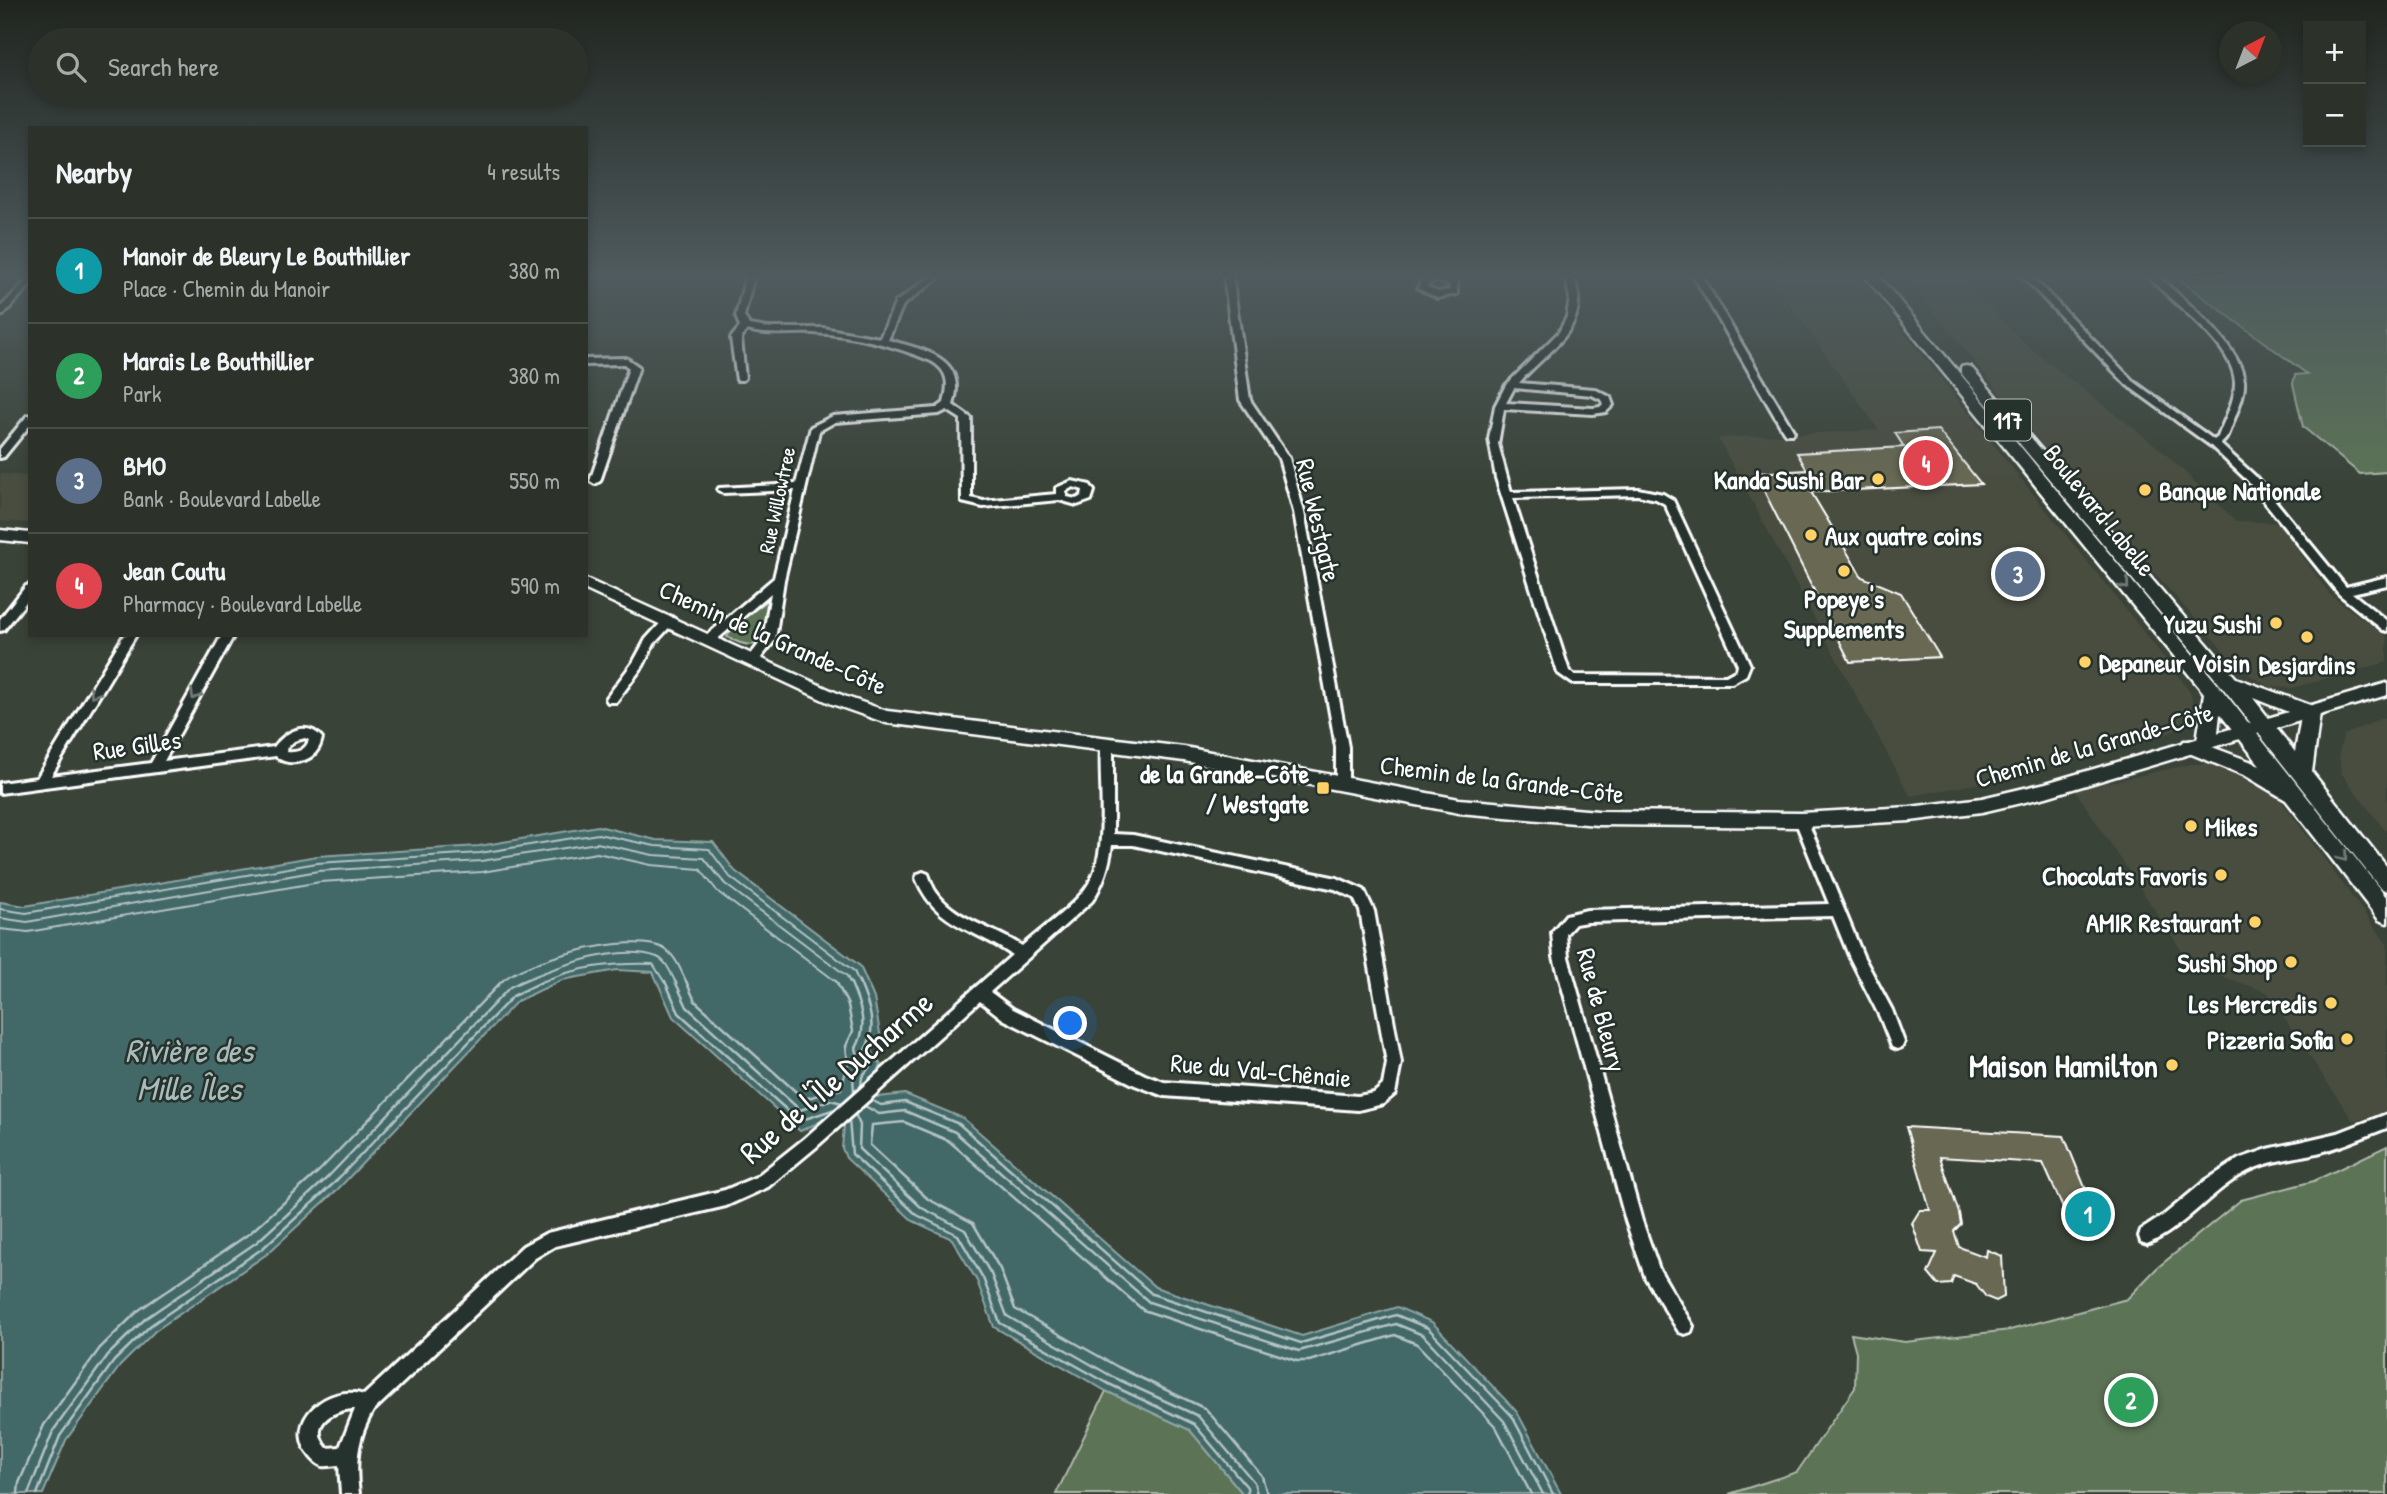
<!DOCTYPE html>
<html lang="en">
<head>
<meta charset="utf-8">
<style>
	body { margin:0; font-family:"Patrick Hand",sans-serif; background:#343a32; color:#f1f3f6 }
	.controls { position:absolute; right:21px; top:21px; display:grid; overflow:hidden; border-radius:0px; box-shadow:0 4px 10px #0003 }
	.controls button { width:63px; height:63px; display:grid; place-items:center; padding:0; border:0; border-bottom:2px solid #484d47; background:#2c322a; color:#f1f3f6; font:35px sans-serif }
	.compass { position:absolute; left:2219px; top:21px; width:63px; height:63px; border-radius:50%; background:#2c322a; box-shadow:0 4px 10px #0003; rotate:42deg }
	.you { position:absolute; left:1071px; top:1024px; width:24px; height:24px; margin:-18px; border:5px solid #fff; border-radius:50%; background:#1a73e8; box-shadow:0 0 0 10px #1a73e833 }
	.badge { display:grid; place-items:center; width:46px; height:46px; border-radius:50%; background:#8abfa5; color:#fff; font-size:23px; font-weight:700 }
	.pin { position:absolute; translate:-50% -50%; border:4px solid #fff; box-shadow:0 2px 7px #0006 }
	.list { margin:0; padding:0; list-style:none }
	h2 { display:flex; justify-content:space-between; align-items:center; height:91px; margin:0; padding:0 28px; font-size:30px }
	h2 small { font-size:23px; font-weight:400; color:#a6aaa8 }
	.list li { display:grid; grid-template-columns:46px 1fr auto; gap:21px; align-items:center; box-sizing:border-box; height:105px; padding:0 28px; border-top:2px solid #484d47 }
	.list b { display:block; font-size:26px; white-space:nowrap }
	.list p { margin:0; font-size:23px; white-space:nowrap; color:#a6aaa8 }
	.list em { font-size:23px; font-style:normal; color:#a6aaa8 }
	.icon { flex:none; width:38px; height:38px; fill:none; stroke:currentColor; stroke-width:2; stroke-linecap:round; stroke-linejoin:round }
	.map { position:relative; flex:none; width:2387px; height:1494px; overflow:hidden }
	.search { position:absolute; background:#2c322a; box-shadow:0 4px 10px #0003; left:28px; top:28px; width:560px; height:77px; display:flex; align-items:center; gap:18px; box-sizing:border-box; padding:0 24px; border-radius:38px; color:#a6aaa8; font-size:26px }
	.panel { position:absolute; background:#2c322a; box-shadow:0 4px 10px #0003; left:28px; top:126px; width:560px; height:511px; border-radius:0px }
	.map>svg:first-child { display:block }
	.built { fill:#484e40 }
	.green { fill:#5c7357; stroke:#aeb9ab; stroke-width:2 }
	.water { fill:#436868; stroke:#8ea4a4; stroke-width:2 }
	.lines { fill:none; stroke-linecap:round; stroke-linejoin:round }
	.shore-far1 { stroke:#b4c3c3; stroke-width:2 }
	.shore { stroke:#b4c3c3; stroke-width:2.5 }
	.building { fill:#686853; stroke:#fff; stroke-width:2 }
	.minor-casing { stroke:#fff; stroke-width:6 }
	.secondary-casing { stroke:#fff; stroke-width:5 }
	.primary-casing { stroke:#fff; stroke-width:5 }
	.minor { fill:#26332d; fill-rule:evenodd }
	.secondary { fill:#26332d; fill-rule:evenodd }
	.primary { fill:#26332d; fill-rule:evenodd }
	.oneway { stroke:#727a76 }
	.poi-dot { fill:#ffd166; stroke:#26332d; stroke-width:2.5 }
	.labels { text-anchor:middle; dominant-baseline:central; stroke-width:5; stroke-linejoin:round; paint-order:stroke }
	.far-street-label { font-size:21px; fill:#fff; stroke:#26332d }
	.shield { fill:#26332d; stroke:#bec2c0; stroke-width:2 }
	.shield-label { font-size:24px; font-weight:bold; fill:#fff }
	.poi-label { font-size:26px; font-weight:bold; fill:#fff; stroke:#26332d; text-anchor:end }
	.street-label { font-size:26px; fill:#fff; stroke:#26332d }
	.near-poi-label { font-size:32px; font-weight:bold; fill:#fff; stroke:#26332d; text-anchor:end }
	.near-street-label { font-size:32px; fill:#fff; stroke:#26332d }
	.near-water-label { font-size:33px; font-style:italic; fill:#abb; stroke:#26332d }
</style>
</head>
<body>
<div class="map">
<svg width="2387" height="1494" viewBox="0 0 2387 1494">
	<rect width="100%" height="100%" fill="#3a4338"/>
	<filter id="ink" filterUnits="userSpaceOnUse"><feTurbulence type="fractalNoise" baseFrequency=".0143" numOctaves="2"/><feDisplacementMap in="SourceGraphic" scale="14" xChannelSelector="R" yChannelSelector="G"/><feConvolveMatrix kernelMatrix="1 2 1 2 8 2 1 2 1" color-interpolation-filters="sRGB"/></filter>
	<g filter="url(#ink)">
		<g class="built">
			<polygon points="1769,275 1858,275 2178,675 2191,694 2194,708 2191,721 2167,734 1992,781 1910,796 1718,438 1879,430"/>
			<polygon points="1904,275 1958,275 2028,347 2159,448 2236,521 2279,523 2330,595 2387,637 2387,662 2292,688 2271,687 2254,678 2229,657 2052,457"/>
			<polygon points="0,474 30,476 30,523 0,521"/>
			<polygon points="2387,716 2387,833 2341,773 2339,752 2344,735"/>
			<polygon points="2191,764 2218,764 2240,771 2279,798 2387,944 2387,1112 2353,1121 2267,992 2192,966 2075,790"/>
		</g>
		<g class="green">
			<polygon points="2173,275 2387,275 2387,472 2360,474 2303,427 2293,384 2295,375 2307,374"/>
			<path d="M766,602L771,604C765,636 764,657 727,637L735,624Z"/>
			<polygon points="2387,1146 2387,1494 1729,1494 1797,1472 1855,1388 1856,1352 1851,1334 1905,1342 2010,1330 2127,1299 2157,1268 2241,1200 2314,1181"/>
			<polygon points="1106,1391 1190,1430 1243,1494 1056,1494"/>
		</g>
		<polygon class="water" points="598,826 656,840 713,842 735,871 860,966 874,998 881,1039 872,1051 881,1065 868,1086 878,1097 905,1094 963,1118 1155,1287 1302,1336 1397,1307 1432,1322 1517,1412 1561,1494 1243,1494 1190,1430 1106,1391 994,1327 977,1281 952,1239 913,1221 846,1158 842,1148 844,1126 833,1116 800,1131 673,1017 653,972 617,970 562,980 517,1001 338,1189 267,1254 155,1331 120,1366 66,1440 43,1494 0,1494 0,902 25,906 317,856 479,846"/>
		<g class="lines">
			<g class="shore-far1">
				<polyline points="0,909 26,913 317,863 480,853 598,834 655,846 709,849 730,877 854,971 859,983"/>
				<polyline points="0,918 27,922 318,871 481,861 597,843 653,855 704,858 725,884 847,976 850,983"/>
				<polyline points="0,929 28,932 320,882 482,872 597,853 651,865 700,869 718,892 838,983"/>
				<path d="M500,983C524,959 633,932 663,948C676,955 681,971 687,983"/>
				<path d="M518,983C553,968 619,943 657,957C667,961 671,974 676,983"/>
				<path d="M540,983C576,966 614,963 653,964L665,983"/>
			</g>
			<g class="shore">
				<polyline points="665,981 679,1013 799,1121 835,1109"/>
				<polyline points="675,981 687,1007 800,1110 830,1100 842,1103"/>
				<polyline points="686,981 695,1001 804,1099 841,1089 848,1063 846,1046 853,1031 848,1005 836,981"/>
				<path d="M850,981C860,1004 869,1026 856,1048L860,1064L853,1077L854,1093"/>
				<path d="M859,981C869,1004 878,1028 865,1050L871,1065L862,1077L861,1086"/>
				<polyline points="871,1100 881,1105 905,1102 959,1124 1152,1294 1301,1343 1396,1315 1428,1328 1512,1416 1553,1494"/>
				<polyline points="865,1106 879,1114 905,1111 955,1132 1149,1302 1299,1351 1396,1324 1423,1335 1504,1421 1543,1494"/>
				<polyline points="855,1114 860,1125 859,1149 922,1208 965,1230 991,1274 1007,1316 1113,1377 1198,1416 1254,1482 1257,1494"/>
				<polyline points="849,1120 852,1154 917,1215 958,1235 983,1278 1000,1323 1109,1384 1194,1424 1247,1487 1248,1494"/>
				<polyline points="18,1494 19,1483 44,1425 100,1348 139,1310 250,1233 319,1171 502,981"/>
				<polyline points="28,1494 53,1431 108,1355 146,1318 257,1242 327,1178 510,987 522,981"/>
				<polyline points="37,1494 60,1436 114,1361 151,1325 263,1248 333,1184 513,996 544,981"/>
				<polyline points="1267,1494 1262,1476 1206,1409 1118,1367 1015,1309 1000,1269 973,1223 928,1199 870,1145 872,1125 904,1122 949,1141 1143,1310 1297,1361 1309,1361 1395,1335 1417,1344 1496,1427 1531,1494"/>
			</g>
		</g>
		<g class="building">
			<polygon points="1938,430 1981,484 1811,492 1862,577 1901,593 1940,657 1850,662 1755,473 1807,470 1797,453 1904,447 1895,433"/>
			<polygon points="1906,1127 2064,1136 2086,1190 2098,1194 2107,1217 2099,1216 2098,1230 2092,1234 2082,1233 2071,1226 2043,1163 1940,1157 1959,1213 1961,1224 1954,1231 1959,1247 1986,1257 1987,1250 2002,1256 2004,1297 1996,1301 1986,1297 1976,1284 1954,1276 1951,1284 1938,1285 1928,1273 1937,1253 1922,1252 1912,1223 1920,1210 1930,1210"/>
		</g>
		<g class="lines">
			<g class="minor-casing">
				<g id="minor">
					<path d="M746,275H754L744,316L749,325L768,328H823L880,338L896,302L933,275H942L903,305L888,340C924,350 968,357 953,405L971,418V498L983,501L1056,494V488L1072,481L1090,485L1094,491L1091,500L1077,505L1059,500L983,507L962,502L961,419L947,410L939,414L835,422L819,431L784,580L775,640L757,663H749L747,660L749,657L763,639L771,593L714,642H706L704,639L706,636L774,578L795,490L723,493L718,490L719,488L796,484L811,427L833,416L937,408L944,403C949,384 949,371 931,361C893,345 854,335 813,333C791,332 769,336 747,330L741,338L745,378L743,380H737L731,338L740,327L736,316ZM1073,487L1083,490L1082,496L1076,499L1067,497L1066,491Z"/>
					<polygon points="1224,275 1232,275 1250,400 1289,458 1304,512 1348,747 1348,785 1346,788 1338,788 1336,785 1336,747 1294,512 1279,458 1240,400"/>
					<path d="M1438,275L1457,282V294L1437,298L1418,288L1422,278ZM1437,281L1450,285V290L1438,292L1427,287L1429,282Z"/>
					<path d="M1565,275H1573C1575,282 1578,290 1578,297C1581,335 1540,357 1519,383L1594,389L1610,397L1613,405L1606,412L1593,414L1504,409L1498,444L1511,492L1638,489L1663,494L1673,500L1750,665L1746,675L1732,683H1572L1558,673L1496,478L1489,439L1495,406L1506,385L1559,332L1567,317L1570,298ZM1514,388L1592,395L1602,400L1603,404L1600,407L1593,408L1506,403ZM1638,495L1656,499L1665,504L1738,665L1737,670L1726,676L1574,675L1569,671L1513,498Z"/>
					<polygon points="1693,275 1701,275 1794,432 1792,434 1786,434 1784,432"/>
					<path d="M2021,275H2030L2133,381L2214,440L2218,437C2224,420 2236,400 2235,381C2232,342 2171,303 2147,275H2156C2182,298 2241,345 2244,381C2245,393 2239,406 2235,417C2231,427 2229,439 2220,444L2255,476L2346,587L2387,577V585L2352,593L2387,621V631L2383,630L2339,594L2247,480L2211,446L2127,385Z"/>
					<polygon points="30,277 30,285 3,315 0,316 0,308"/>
					<polygon points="626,358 639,367 600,481 595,484 590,481 629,368 624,364 586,365 586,359"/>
					<polygon points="30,415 30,425 4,457 0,458 0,449 27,416"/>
					<polygon points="30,585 30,597 4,630 0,631 0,619 26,586"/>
					<polygon points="670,616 676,620 654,644 643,666 616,702 608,702 606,699 608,696 634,661 646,639 666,617"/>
					<path d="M124,635H136L51,776L151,763L222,635H234L164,761L274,747C286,731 307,720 322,738C321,742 320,746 318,749C310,763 287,767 276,756L0,793V783L37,778ZM305,738L309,740C306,750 297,753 287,752L286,749L294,741Z"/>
					<path d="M1107,739L1111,741L1113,744V834L1133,835L1337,878L1364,890L1374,911L1401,1063L1395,1094L1383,1104L1358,1110L1164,1096L1135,1085L1003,1019L980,1001L815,1148L768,1187L726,1206L555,1246L535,1258L373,1411C357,1438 355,1463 359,1494H341L339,1465C334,1465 327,1467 322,1466C317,1464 313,1460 310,1456C282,1421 329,1383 364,1395L523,1246L547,1233L725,1190L756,1177L805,1138L1012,955C974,928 936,927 916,878L918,874L923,872L928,874C930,879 932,885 934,889C952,919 995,928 1022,946C1040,930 1067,911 1083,892C1112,858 1098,787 1101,744L1103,741ZM1112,845H1133L1335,889L1354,898L1360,911L1387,1063L1383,1085L1374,1093L1358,1096L1164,1082L1145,1075L1013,1009L990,992L1092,901C1104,883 1109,866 1112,845ZM355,1409L340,1447L327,1448C307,1425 333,1409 355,1409Z"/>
					<polygon points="1801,815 1806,816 1807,820 1863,956 1892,1010 1904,1042 1902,1047 1897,1049 1892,1047 1880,1017 1850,958 1833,916 1587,922 1575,924 1566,934 1568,957 1642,1221 1659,1269 1693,1326 1691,1332 1685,1334 1679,1332 1646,1279 1626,1221 1554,957 1552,932 1566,915 1587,910 1829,904 1795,820 1796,816"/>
					<path d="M2387,1114V1128C2365,1136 2344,1146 2321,1152C2297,1158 2270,1160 2248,1171C2211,1190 2185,1228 2147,1244L2141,1242L2139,1236L2141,1230L2164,1215L2205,1181L2239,1159L2268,1149L2338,1133Z"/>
				</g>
			</g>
			<g class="secondary-casing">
				<g id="secondary">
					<polygon points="0,530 30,533 30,543 0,540"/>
					<polygon points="586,579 844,696 887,711 1184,747 1459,799 1598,811 1801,813 1910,807 1982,798 2046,783 2387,683 2387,695 2046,797 1982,812 1910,821 1801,827 1598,825 1459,813 1184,761 886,723 832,704 586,590"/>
				</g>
			</g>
			<g class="primary-casing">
				<g id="primary">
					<path d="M1864,275H1878L2220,687L2387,898V923L2379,920L2286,800L2246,776L2184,751L2181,746L2184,741H2197L2204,693ZM2220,714L2260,765L2212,747L2217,741Z"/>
					<path d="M1966,366L1971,367L2236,678L2318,708L2320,713L2312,772L2387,867V891L2380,888L2223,688L1961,373V367ZM2253,698L2301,717L2295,752Z"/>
				</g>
			</g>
			<use href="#minor" class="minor"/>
			<use href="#secondary" class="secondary"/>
			<use href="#primary" class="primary"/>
		</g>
		<defs><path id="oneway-chevron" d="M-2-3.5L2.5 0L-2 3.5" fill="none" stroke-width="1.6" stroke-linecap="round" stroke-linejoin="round" transform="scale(1.75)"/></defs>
		<g class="oneway">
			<use href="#oneway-chevron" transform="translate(2125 585) rotate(51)"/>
			<use href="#oneway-chevron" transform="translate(94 693) rotate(122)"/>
			<use href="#oneway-chevron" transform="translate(195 695) rotate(120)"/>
			<use href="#oneway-chevron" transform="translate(2343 857) rotate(52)"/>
		</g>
	</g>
	<linearGradient id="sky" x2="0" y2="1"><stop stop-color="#20251f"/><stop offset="0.57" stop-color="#4f5b5e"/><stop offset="1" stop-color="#4f5b5e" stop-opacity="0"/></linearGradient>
	<rect width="2387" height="484" fill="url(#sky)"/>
	<g class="poi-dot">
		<circle cx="1878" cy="479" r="7"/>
		<circle cx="2145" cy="490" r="7"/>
		<circle cx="1811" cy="535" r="7"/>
		<circle cx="1844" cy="571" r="7"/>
		<circle cx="2276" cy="623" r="7"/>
		<circle cx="2307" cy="637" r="7"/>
		<circle cx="2085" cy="662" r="7"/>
		<rect x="1316" y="781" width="14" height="14" rx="3.5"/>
		<circle cx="2191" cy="826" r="7"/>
		<circle cx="2221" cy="875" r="7"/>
		<circle cx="2255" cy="922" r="7"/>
		<circle cx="2291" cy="962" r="7"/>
		<circle cx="2331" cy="1003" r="7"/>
		<circle cx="2347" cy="1039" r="7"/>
		<circle cx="2172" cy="1065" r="7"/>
	</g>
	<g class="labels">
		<g class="far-street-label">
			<text transform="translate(777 500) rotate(-78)">Rue Willowtree</text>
		</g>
		<rect class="shield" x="1985" y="399.5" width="46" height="41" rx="5"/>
		<g class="shield-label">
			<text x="2008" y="420">117</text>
		</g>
		<g class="poi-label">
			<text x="1864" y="479">Kanda Sushi Bar</text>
			<text x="2159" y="490" text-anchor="start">Banque Nationale</text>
			<text x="1825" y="535" text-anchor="start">Aux quatre coins</text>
			<text x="1844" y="598" text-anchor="middle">Popeye's<tspan x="1844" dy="30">Supplements</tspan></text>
			<text x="2262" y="623">Yuzu Sushi</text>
			<text x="2099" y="662" text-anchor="start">Depaneur Voisin</text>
			<text x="2307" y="664" text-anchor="middle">Desjardins</text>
			<text x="1309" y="773">de la Grande-Côte<tspan x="1309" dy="30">/ Westgate</tspan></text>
			<text x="2205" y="826" text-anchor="start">Mikes</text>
			<text x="2207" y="875">Chocolats Favoris</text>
			<text x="2241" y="922">AMIR Restaurant</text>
			<text x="2277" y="962">Sushi Shop</text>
			<text x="2317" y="1003">Les Mercredis</text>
			<text x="2333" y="1039">Pizzeria Sofia</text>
		</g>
		<g class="street-label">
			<text transform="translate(2100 510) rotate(51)">Boulevard Labelle</text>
			<text transform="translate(1319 520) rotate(77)">Rue Westgate</text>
			<text transform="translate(773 637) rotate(24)">Chemin de la Grande-Côte</text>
			<text transform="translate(137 745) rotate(-8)">Rue Gilles</text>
			<text transform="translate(2094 745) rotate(-16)">Chemin de la Grande-Côte</text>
			<text transform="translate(1502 779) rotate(7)">Chemin de la Grande-Côte</text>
			<text transform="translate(1602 1010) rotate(75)">Rue de Bleury</text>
			<text transform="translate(1261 1070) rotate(5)">Rue du Val-Chênaie</text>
		</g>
		<g class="near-poi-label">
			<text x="2158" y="1065">Maison Hamilton</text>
		</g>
		<g class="near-street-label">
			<text transform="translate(836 1077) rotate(-41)">Rue de l'Île Ducharme</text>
		</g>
		<g class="near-water-label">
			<text x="189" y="1050">Rivière des<tspan x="189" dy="38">Mille Îles</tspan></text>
		</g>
	</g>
</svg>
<div class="controls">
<button>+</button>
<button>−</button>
</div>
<svg class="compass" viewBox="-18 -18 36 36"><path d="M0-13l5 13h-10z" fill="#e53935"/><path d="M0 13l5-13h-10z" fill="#a6aaa8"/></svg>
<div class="you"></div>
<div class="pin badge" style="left:2088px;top:1214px;background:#0f9aa8">1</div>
<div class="pin badge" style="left:2131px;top:1400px;background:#2e9e5b">2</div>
<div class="pin badge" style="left:2018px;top:574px;background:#5c6f8a">3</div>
<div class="pin badge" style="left:1926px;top:463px;background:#e0444e">4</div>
<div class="search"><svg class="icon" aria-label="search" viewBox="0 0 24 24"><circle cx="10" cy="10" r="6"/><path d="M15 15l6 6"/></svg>Search here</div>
<section class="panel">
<h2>Nearby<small>4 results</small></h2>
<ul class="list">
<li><span class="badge" style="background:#0f9aa8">1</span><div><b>Manoir de Bleury Le Bouthillier</b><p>Place · Chemin du Manoir</p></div><em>380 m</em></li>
<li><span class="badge" style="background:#2e9e5b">2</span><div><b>Marais Le Bouthillier</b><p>Park</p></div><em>380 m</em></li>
<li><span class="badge" style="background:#5c6f8a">3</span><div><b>BMO</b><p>Bank · Boulevard Labelle</p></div><em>550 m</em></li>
<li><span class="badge" style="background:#e0444e">4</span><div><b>Jean Coutu</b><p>Pharmacy · Boulevard Labelle</p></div><em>590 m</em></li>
</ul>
</section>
</div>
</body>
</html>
